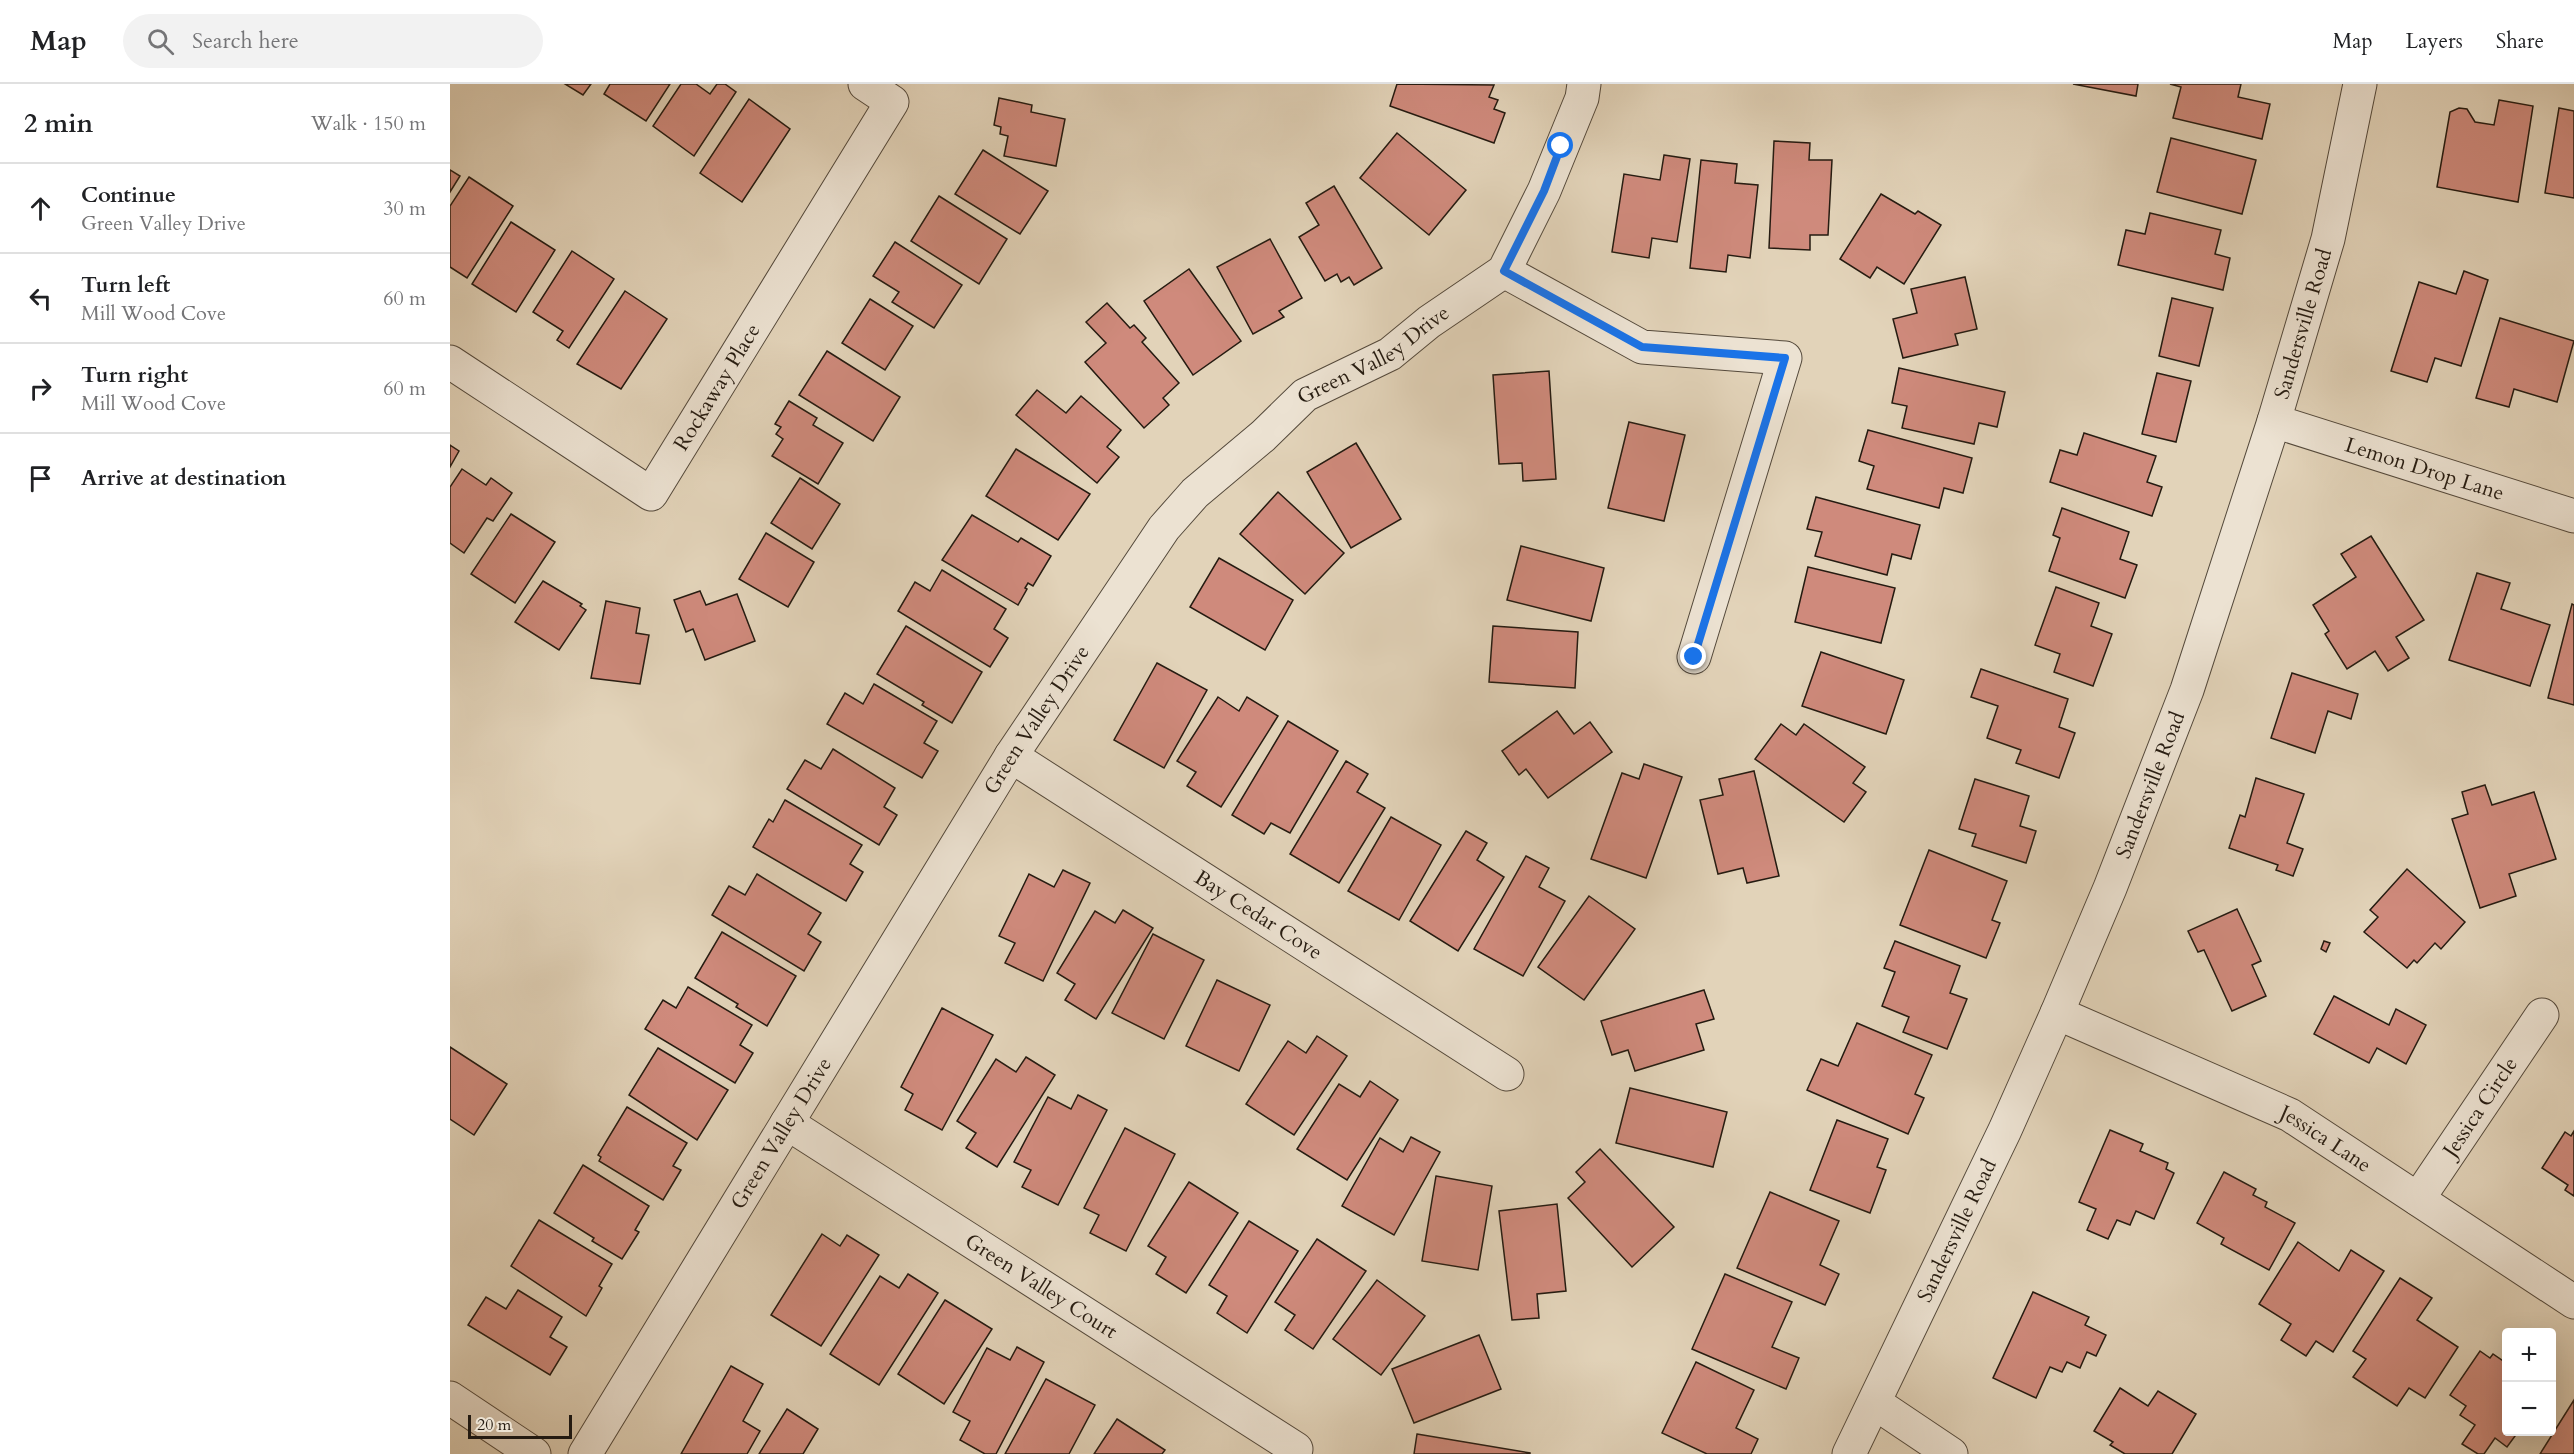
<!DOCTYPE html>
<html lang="en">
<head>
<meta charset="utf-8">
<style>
	body { margin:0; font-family:Cardo,serif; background:#f2f2f2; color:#202124 }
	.controls { position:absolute; right:18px; bottom:18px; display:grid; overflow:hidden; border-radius:6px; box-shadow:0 6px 24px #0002 }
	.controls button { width:54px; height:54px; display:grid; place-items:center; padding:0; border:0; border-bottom:2px solid #e0e0e0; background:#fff; color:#202124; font:30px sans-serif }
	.scale { position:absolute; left:18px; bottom:15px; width:104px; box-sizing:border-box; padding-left:6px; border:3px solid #251b11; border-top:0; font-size:16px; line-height:21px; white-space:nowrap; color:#251b11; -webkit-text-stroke:4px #ece2d2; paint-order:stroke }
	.stop { position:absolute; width:18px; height:18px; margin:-14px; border:4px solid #1a73e8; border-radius:50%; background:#fff }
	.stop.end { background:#1a73e8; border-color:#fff; box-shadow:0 2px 6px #0008 }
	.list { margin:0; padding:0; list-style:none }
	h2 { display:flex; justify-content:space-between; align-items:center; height:78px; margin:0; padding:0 24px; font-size:26px }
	h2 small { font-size:20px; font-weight:400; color:#757577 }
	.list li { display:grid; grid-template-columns:39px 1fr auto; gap:18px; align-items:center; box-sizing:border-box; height:90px; padding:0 24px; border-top:2px solid #e0e0e0 }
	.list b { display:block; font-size:22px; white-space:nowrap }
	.list p { margin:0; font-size:20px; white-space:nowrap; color:#757577 }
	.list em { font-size:20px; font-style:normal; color:#757577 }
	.icon { flex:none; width:33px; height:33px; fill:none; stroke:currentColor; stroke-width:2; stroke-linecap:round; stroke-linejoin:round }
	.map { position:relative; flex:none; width:2124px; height:1370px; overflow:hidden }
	header { display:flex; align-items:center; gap:36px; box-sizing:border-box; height:84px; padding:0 30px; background:#fff; border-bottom:2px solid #e0e0e0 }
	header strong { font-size:28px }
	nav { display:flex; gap:33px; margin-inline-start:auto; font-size:21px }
	.search { width:420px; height:54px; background:#f2f2f2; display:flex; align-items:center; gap:15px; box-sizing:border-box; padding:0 21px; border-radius:33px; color:#757577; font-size:22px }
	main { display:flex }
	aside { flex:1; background:#fff }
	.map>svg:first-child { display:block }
	.building { fill:#cf8a7c; stroke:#251b11; stroke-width:1.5 }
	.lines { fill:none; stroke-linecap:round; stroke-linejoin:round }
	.minor-casing { stroke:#54493b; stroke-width:35 }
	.minor { stroke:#ece2d2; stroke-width:33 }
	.route { stroke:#1a73e8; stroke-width:8 }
	.labels { text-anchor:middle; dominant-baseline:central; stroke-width:4.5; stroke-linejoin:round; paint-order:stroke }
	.street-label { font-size:21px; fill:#251b11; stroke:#ece2d2 }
</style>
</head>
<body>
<header>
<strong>Map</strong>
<div class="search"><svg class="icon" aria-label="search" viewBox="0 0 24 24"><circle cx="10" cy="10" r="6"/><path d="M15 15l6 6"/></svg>Search here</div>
<nav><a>Map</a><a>Layers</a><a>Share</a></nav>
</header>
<main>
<aside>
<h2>2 min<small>Walk · 150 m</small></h2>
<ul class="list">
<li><svg class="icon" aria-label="ahead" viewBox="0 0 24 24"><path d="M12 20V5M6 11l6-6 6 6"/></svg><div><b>Continue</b><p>Green Valley Drive</p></div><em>30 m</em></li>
<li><svg class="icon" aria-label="left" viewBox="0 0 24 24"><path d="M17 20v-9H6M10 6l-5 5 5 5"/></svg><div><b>Turn left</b><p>Mill Wood Cove</p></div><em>60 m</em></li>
<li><svg class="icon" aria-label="right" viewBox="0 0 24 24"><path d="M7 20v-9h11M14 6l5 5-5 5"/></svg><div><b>Turn right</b><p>Mill Wood Cove</p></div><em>60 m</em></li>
<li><svg class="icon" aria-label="arrive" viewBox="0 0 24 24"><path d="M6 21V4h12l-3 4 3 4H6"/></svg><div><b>Arrive at destination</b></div></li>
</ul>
</aside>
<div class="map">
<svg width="2124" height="1370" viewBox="0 0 2124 1370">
	<rect width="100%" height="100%" fill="#e2d3b9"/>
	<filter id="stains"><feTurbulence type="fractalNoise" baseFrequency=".00333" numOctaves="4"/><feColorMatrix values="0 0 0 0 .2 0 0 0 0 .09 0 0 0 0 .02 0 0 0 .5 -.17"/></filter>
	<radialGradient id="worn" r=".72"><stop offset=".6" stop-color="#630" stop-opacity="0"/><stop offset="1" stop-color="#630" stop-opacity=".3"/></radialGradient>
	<g class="building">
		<polygon points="115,0 141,0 133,11"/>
		<polygon points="160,0 220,0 196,37 154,10"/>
		<polygon points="231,0 246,0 260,10 267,0 275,0 286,8 244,72 203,42"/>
		<polygon points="947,0 1044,1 1039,13 1048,16 1044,25 1055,29 1044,59 940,22"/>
		<polygon points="1623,0 1688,0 1686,12"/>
		<polygon points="1720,0 1791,0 1788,13 1820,20 1812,55 1723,34 1731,3"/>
		<polygon points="549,14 582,21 581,28 615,35 606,82 554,72 558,52 550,50 551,43 544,41"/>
		<polygon points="299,15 340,45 292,118 250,89"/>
		<polygon points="2049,16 2083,22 2068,118 1987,103 2000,28 2009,24 2017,25 2025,38 2044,41"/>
		<polygon points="2109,24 2124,27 2124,114 2095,109"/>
		<polygon points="947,49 1016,106 979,151 910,94"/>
		<polygon points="1721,54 1806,76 1792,130 1707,108"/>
		<polygon points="1324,57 1360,59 1359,76 1382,76 1378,151 1360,151 1360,166 1319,164"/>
		<polygon points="533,66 598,107 570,150 505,110"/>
		<polygon points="1214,71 1240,75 1227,158 1202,154 1199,174 1162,168 1174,90 1210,96"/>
		<polygon points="1251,76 1287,80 1285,99 1308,101 1300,174 1278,171 1276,188 1240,184"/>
		<polygon points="0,86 10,92 0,108"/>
		<polygon points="19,93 63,122 17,194 0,183 0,122"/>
		<polygon points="884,102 932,184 904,201 899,193 891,198 887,190 875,197 849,153 869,141 856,119"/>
		<polygon points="1431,110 1465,130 1468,127 1491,141 1454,200 1427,183 1420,194 1390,175"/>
		<polygon points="489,112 557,155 529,200 461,157"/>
		<polygon points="1700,129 1771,146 1765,170 1780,174 1773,206 1668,181 1676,146 1695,150"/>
		<polygon points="61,138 105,166 66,228 22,200"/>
		<polygon points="820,155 852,214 829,227 834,233 803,250 767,183"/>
		<polygon points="445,158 512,201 484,244 442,218 449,208 423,192"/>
		<polygon points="122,167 164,195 119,264 107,256 113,247 83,228"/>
		<polygon points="739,185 791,257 743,291 694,217"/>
		<polygon points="2014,187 2038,196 2011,282 1985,274 1977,298 1941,287 1969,198 2006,210"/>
		<polygon points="1515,193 1527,245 1505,250 1508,261 1453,274 1443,235 1467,229 1461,205"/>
		<polygon points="175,207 217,235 171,305 127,280"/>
		<polygon points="1722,214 1763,224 1749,282 1709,272"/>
		<polygon points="420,215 463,242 435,286 392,259"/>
		<polygon points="657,219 680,244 684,241 696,254 692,258 729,299 713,314 719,321 694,344 635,278 656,259 636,238"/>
		<polygon points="2050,234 2124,257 2107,318 2064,305 2059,323 2026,314"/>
		<polygon points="377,267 450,313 423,357 349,311"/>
		<polygon points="1449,284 1555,308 1547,343 1529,339 1524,360 1452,344 1457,322 1442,319"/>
		<polygon points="1099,287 1106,395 1073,397 1072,379 1049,380 1043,291"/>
		<polygon points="1707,289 1741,297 1726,358 1692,350"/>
		<polygon points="587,306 616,329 631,312 671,346 657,363 669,373 647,399 566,331"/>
		<polygon points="339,317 367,334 363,341 393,359 368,400 322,372 333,355 326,350 331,343 325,340"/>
		<polygon points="1179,338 1235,351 1214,437 1158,424"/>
		<polygon points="1418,346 1522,374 1513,409 1494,404 1489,424 1417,405 1424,382 1409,377"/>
		<polygon points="1634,349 1706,372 1697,398 1712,403 1702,432 1600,398 1610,366 1627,371"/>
		<polygon points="906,359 951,435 901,464 857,388"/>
		<polygon points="0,361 9,367 0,383"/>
		<polygon points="566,365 640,410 608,456 536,412"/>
		<polygon points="12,385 36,401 41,394 62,409 43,437 37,434 14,469 0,459 0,403"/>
		<polygon points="350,394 390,420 362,465 321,439"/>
		<polygon points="828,408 894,469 855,510 790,450"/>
		<polygon points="1366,413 1470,441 1461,475 1442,470 1437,491 1365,472 1372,448 1357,445"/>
		<polygon points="1612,424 1679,448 1670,475 1687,481 1675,514 1599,487 1610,454 1603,451"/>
		<polygon points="61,430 105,458 65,519 21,490"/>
		<polygon points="522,431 568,458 571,454 601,472 583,502 578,499 575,504 577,505 568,521 492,476"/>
		<polygon points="316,449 364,478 338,523 289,495"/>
		<polygon points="1921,452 1974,536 1946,553 1959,574 1938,587 1925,567 1897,585 1875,550 1879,547 1863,521 1906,493 1891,470"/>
		<polygon points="1071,462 1154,484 1141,537 1057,516"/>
		<polygon points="769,474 843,516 815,566 740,523"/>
		<polygon points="1358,483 1445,504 1431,559 1345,538"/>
		<polygon points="492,486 556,525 544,545 558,554 540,583 448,527 465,498 480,507"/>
		<polygon points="2027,489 2060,499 2051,525 2100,541 2080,602 1999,576"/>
		<polygon points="93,497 132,520 130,522 136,526 109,566 65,538"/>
		<polygon points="1606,503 1649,519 1641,542 1662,550 1643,602 1604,588 1610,570 1585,561"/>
		<polygon points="250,507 256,521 287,510 305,557 255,576 243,545 236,548 224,516"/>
		<polygon points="156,517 190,524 186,549 199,551 190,600 141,594"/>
		<polygon points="2122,520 2124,521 2124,621 2098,614"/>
		<polygon points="456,542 532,588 502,639 472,621 474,618 427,590"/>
		<polygon points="1043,542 1128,548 1125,604 1039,598"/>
		<polygon points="1371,568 1454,596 1436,650 1352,622"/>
		<polygon points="707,579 757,606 714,684 664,656"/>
		<polygon points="1531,585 1618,615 1609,643 1625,649 1609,694 1566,679 1571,666 1537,654 1548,622 1521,613"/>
		<polygon points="1842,589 1908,610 1901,635 1878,627 1865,669 1821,654"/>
		<polygon points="424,600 487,637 474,659 488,667 472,694 377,640 395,609 413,620"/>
		<polygon points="768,613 789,627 797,613 828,632 771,723 737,702 746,688 727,677"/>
		<polygon points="1107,627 1124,650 1140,638 1162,668 1098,714 1076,685 1069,691 1052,667"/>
		<polygon points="838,637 888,667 840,749 821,739 814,750 782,731"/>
		<polygon points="1331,640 1346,651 1354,640 1415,683 1403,699 1416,708 1394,738 1305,675"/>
		<polygon points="383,665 445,704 434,723 447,731 429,761 337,705 355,676 371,685"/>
		<polygon points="896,677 918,690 907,708 935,724 889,799 840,770"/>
		<polygon points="1194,680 1232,693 1196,794 1141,775 1172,689 1189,695"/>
		<polygon points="1304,687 1329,792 1297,799 1293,784 1268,790 1250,716 1273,711 1269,695"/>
		<polygon points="1806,694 1854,710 1837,759 1853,765 1843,792 1826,786 1828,781 1779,764 1790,731 1795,733"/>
		<polygon points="1525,695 1579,712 1570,742 1586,747 1576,779 1522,762 1526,750 1509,745"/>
		<polygon points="2035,701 2042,721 2084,708 2106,775 2059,790 2066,812 2030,824 2002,735 2018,730 2012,708"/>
		<polygon points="335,716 412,761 400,780 413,788 396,817 303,763 319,735 323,738"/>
		<polygon points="941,733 991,761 949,836 898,807"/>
		<polygon points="1016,747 1037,759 1027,776 1054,793 1008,867 960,837"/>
		<polygon points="1479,766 1557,797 1542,836 1550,839 1536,874 1450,841"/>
		<polygon points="1076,772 1099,784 1089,803 1115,817 1073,892 1024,865"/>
		<polygon points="1957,785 2015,838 1991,865 1985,859 1967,879 1964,876 1957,884 1914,848 1928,833 1920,826"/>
		<polygon points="613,786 640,799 593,897 555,879 565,859 549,852 579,790 604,803"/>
		<polygon points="307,790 371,829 358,850 371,858 354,887 262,831 279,802 295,811"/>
		<polygon points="1139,812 1185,845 1134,916 1088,883"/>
		<polygon points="1787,825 1811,877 1802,881 1816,912 1782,927 1754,866 1748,868 1738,847"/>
		<polygon points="673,826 703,844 646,935 615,916 625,900 607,889 645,827 665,839"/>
		<polygon points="272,848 346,892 317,942 286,923 288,920 245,894"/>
		<polygon points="703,850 754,876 714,955 662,929"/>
		<polygon points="1445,857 1510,882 1500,909 1517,915 1497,965 1453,948 1459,933 1432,922 1445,888 1434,884"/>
		<polygon points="1874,857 1880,859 1876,868 1871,865"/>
		<polygon points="767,896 820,921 789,987 736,962"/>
		<polygon points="238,903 302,941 290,961 303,969 285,999 195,945 213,916 226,924"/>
		<polygon points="1254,906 1264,935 1246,940 1254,966 1185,987 1178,966 1162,971 1151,937"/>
		<polygon points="1884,912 1939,941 1946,925 1976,941 1956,980 1927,964 1919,979 1864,950"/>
		<polygon points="492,924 543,951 492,1046 455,1026 463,1010 451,1003"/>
		<polygon points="1407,939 1482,971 1465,1010 1474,1014 1458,1050 1357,1006 1371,975 1388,982"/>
		<polygon points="867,952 897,972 844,1051 796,1020 838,957 856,969"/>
		<polygon points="0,963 57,1000 24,1051 0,1035"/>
		<polygon points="208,964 278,1006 247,1056 179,1011"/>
		<polygon points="576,973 605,991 547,1083 516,1064 526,1049 507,1037 546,975 566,988"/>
		<polygon points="920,997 948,1016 897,1096 847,1065 889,1000 910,1013"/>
		<polygon points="1180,1004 1277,1028 1263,1083 1166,1059"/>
		<polygon points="628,1011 657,1026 608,1121 572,1103 581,1086 564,1078 598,1013 621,1025"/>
		<polygon points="177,1023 237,1059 223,1082 231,1086 213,1116 149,1077 151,1073 148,1071"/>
		<polygon points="1387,1036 1438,1055 1427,1083 1436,1086 1420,1129 1360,1106"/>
		<polygon points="675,1044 725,1070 676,1167 640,1149 649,1131 634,1124"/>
		<polygon points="1660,1046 1693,1060 1690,1067 1718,1079 1716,1085 1724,1089 1704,1135 1686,1127 1680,1141 1667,1136 1658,1155 1637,1146 1646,1125 1629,1118"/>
		<polygon points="2124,1047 2124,1112 2115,1106 2118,1101 2092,1084 2115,1048 2121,1052"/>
		<polygon points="961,1053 990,1068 944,1151 892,1122 930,1054 953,1068"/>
		<polygon points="1150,1065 1224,1143 1182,1183 1118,1114 1135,1098 1126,1088"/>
		<polygon points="133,1081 199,1122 185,1146 189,1148 172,1175 142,1157 144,1154 104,1129"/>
		<polygon points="1774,1088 1806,1105 1803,1111 1817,1118 1815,1123 1845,1139 1819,1186 1771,1160 1774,1154 1747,1139"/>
		<polygon points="986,1092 1042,1102 1028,1186 972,1177"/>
		<polygon points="739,1098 788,1129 736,1209 706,1190 716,1173 698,1162"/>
		<polygon points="1320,1108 1389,1137 1370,1181 1389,1190 1375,1221 1287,1184"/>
		<polygon points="1107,1120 1116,1207 1087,1210 1089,1234 1062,1236 1049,1127"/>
		<polygon points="89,1136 162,1180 149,1202 152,1204 136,1232 61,1182"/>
		<polygon points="799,1137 848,1167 797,1249 767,1229 777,1212 759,1201"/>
		<polygon points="372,1150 390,1162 397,1151 429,1171 371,1262 321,1231"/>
		<polygon points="867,1155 916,1187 863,1265 835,1246 845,1231 825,1218"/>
		<polygon points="1848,1158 1889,1187 1901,1166 1934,1187 1883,1268 1866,1257 1856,1272 1831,1256 1841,1240 1809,1220"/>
		<polygon points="458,1190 488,1209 429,1301 380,1270 430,1192 449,1204"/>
		<polygon points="1275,1190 1342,1218 1322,1263 1349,1274 1336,1305 1242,1265"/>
		<polygon points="1950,1194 1982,1214 1967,1236 2008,1263 1975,1314 1959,1304 1947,1322 1903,1293 1916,1275 1903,1267"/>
		<polygon points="927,1196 975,1232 931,1291 883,1255"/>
		<polygon points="68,1206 112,1233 100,1253 117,1263 100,1291 18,1241 36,1213 56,1225"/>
		<polygon points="1583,1208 1639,1233 1635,1241 1656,1251 1646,1272 1637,1268 1630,1284 1617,1278 1612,1288 1600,1283 1586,1314 1543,1294"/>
		<polygon points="495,1216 542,1245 494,1320 448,1290"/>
		<polygon points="1029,1251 1051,1305 964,1339 942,1285"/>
		<polygon points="567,1263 594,1278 546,1370 535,1370 510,1356 520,1337 503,1328 537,1264 560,1276"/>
		<polygon points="2030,1267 2040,1274 2043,1270 2056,1279 2056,1348 2068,1348 2057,1363 2045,1354 2034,1370 2028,1370 2012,1360 2025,1341 2010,1331 2016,1322 2000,1311"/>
		<polygon points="1246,1278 1304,1306 1286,1344 1308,1355 1301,1370 1257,1370 1212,1349"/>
		<polygon points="281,1282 313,1300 293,1337 310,1347 297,1370 231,1370"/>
		<polygon points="596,1295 645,1321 619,1370 555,1370"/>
		<polygon points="1670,1304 1698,1322 1708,1307 1746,1330 1722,1370 1675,1370 1660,1361 1663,1358 1644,1347"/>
		<polygon points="2124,1316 2124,1370 2090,1370"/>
		<polygon points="337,1325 368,1345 353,1370 309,1370"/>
		<polygon points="667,1335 715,1366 712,1370 644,1370"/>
		<polygon points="967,1350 1080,1369 1080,1370 964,1370"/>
	</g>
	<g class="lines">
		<g class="minor-casing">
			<g id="minor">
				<polyline points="1054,187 1192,263 1335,274 1244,573"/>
				<path id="s1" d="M0,278L201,410L442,18L415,0"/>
				<path id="s2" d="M1824,337L2124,432"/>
				<path id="s3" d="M561,672L1057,990"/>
				<path id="s4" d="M1607,929L1840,1031L2124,1218"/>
				<path id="s5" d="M337,1039L846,1365"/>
				<path id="s6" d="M1968,1115L2092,931"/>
				<polyline points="0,1314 84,1370"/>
				<polyline points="1425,1319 1501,1370"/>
				<path id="s7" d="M135,1370L561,672L714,444L745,409L813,352L855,311L940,270L979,238L1054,187L1094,107L1132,14L1134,0"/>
				<path id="s8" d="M1399,1370L1555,1046L1607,929L1660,804L1737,606L1824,337L1878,155L1910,0"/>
			</g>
		</g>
		<use href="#minor" class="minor"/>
	</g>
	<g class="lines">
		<polyline class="route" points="1111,62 1094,107 1054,187 1192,263 1335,274 1244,573"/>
	</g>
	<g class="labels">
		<g class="street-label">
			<text stroke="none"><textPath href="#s8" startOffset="1220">Sandersville Road</textPath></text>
			<text stroke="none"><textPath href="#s7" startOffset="1366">Green Valley Drive</textPath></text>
			<text stroke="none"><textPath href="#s1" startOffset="366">Rockaway Place</textPath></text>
			<text stroke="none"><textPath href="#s2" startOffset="158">Lemon Drop Lane</textPath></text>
			<text stroke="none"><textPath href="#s7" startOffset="862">Green Valley Drive</textPath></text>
			<text stroke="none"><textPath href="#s8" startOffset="734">Sandersville Road</textPath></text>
			<text stroke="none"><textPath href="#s3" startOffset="294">Bay Cedar Cove</textPath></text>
			<text stroke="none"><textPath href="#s6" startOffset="111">Jessica Circle</textPath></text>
			<text stroke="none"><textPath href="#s7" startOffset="376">Green Valley Drive</textPath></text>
			<text stroke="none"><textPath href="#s4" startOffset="297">Jessica Lane</textPath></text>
			<text stroke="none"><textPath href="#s8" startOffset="248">Sandersville Road</textPath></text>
			<text stroke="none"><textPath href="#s5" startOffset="302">Green Valley Court</textPath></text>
		</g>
	</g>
	<rect width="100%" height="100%" filter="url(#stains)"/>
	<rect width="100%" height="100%" fill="url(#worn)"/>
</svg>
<div class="controls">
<button>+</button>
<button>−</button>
</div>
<div class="scale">20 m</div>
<div class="stop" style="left:1111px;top:62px"></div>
<div class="stop end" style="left:1244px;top:573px"></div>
</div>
</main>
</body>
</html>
